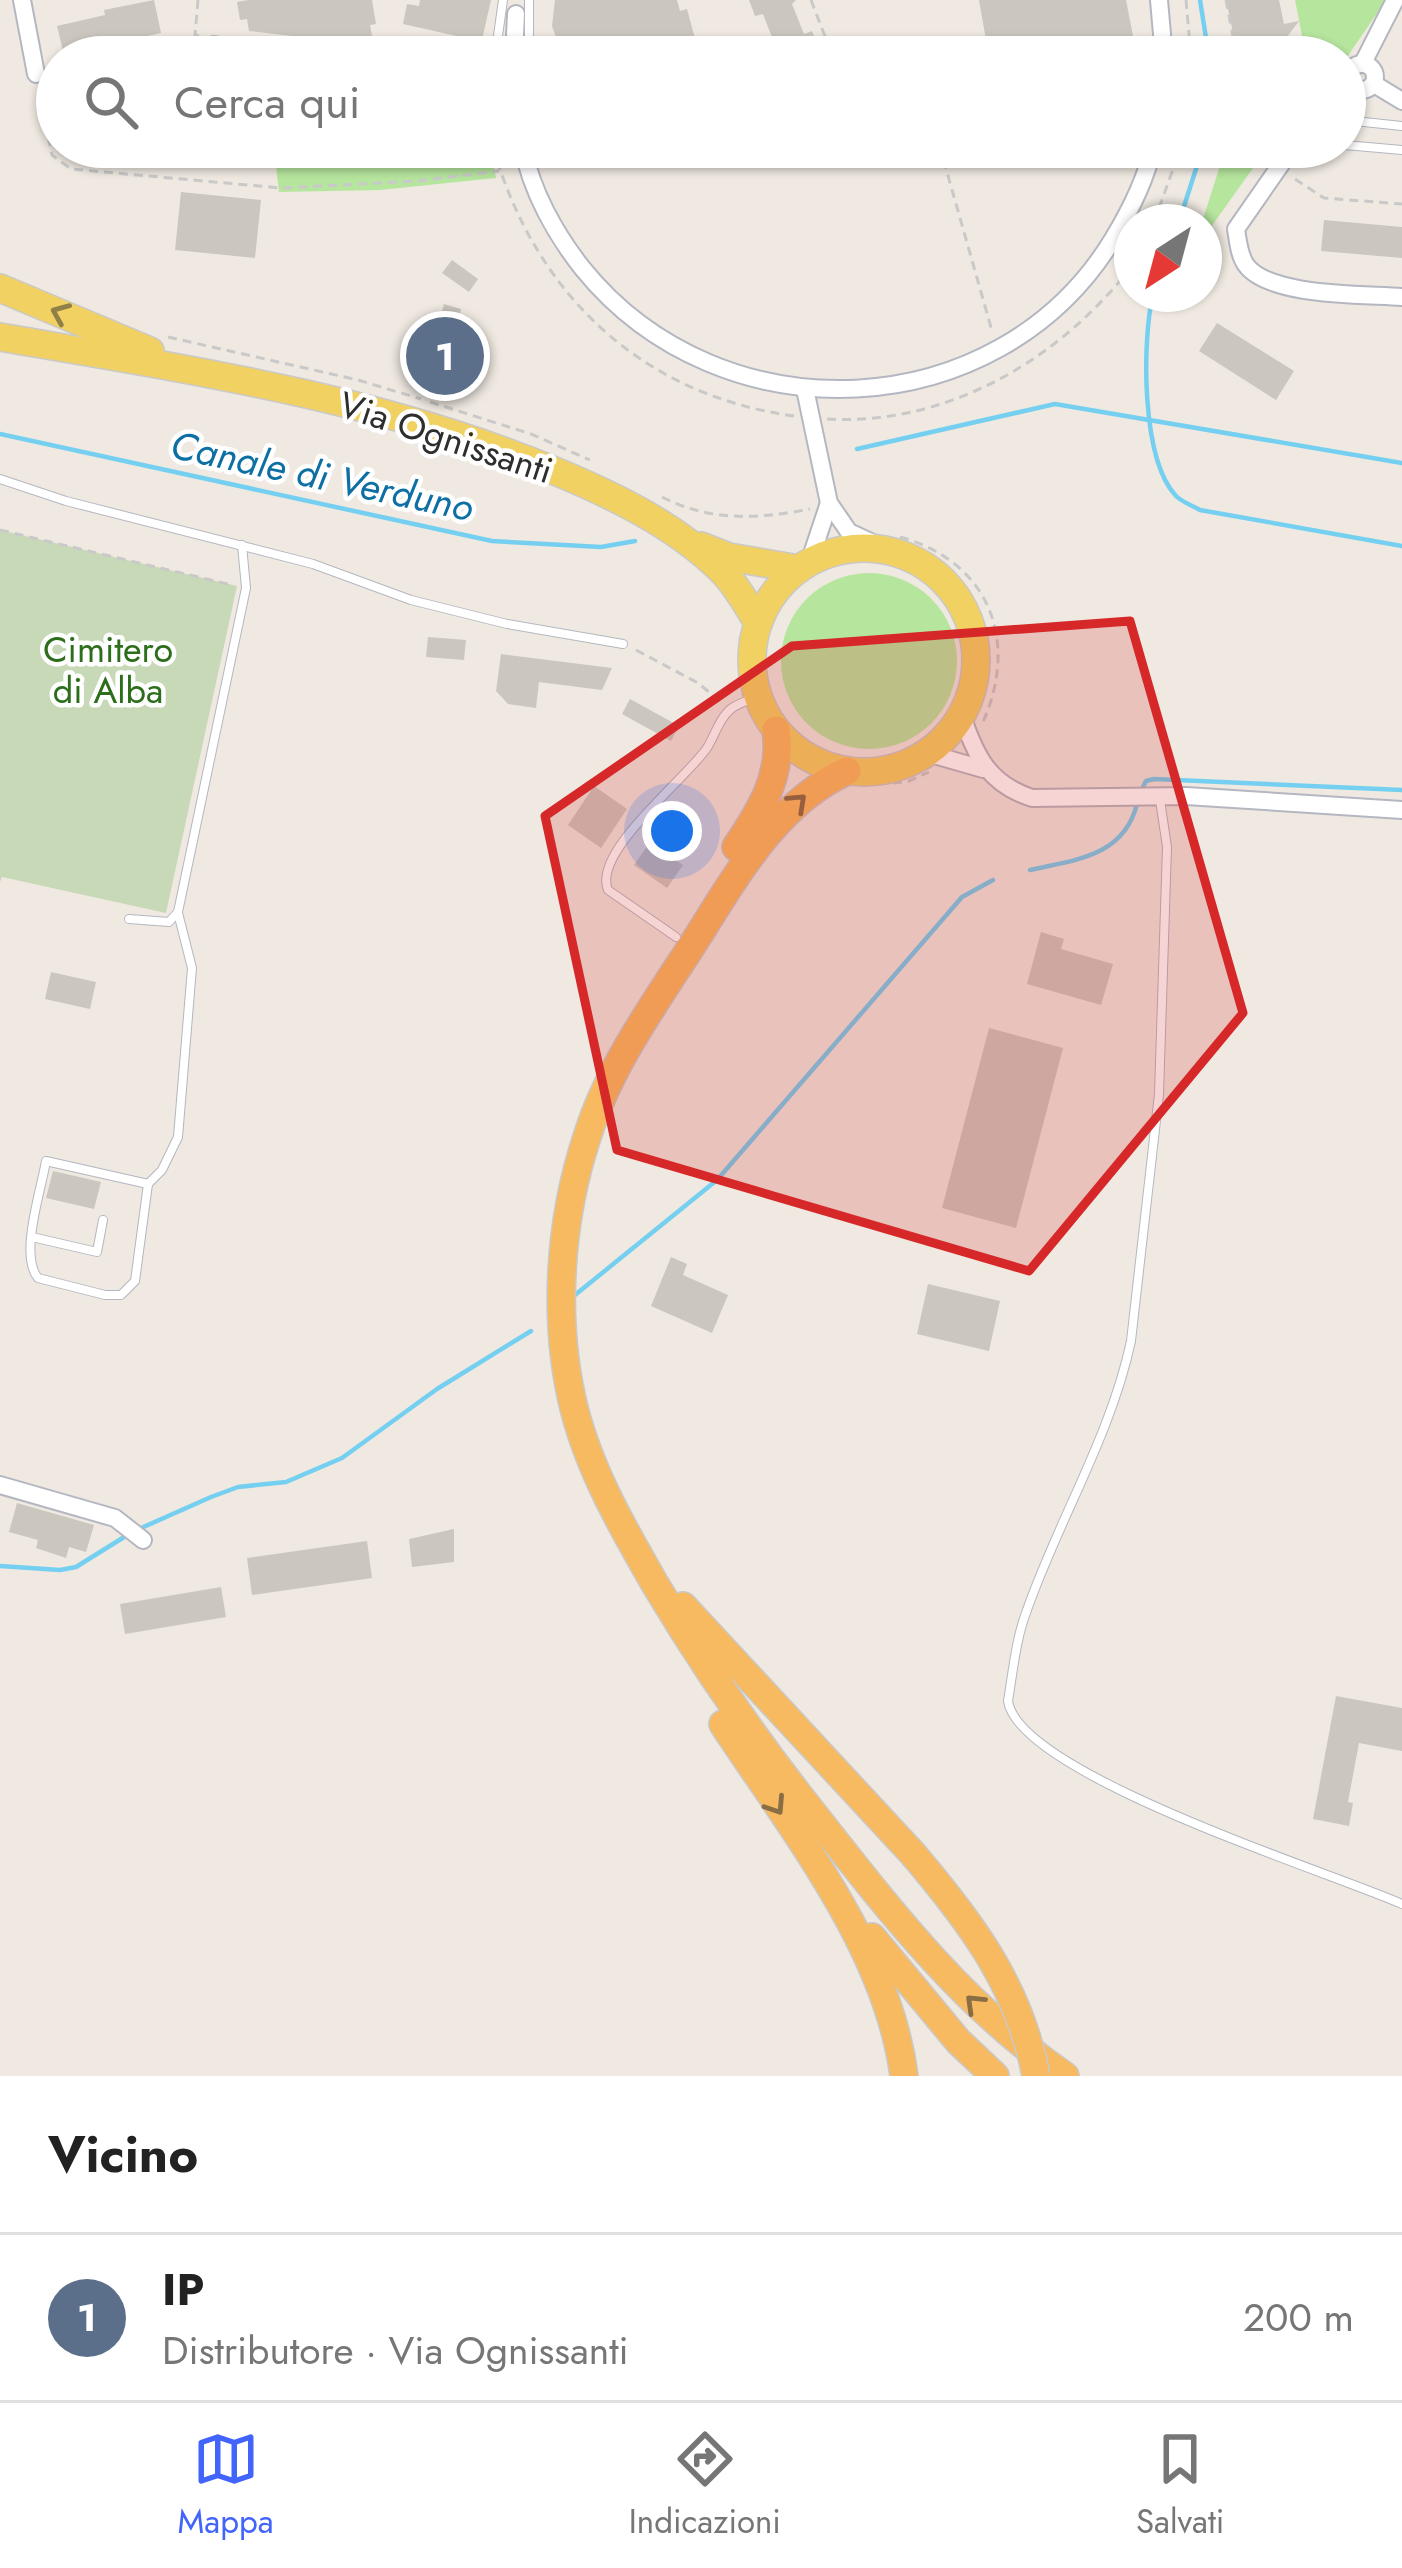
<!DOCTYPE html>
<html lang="it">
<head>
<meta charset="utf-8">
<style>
	body { margin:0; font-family:Jost,sans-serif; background:#f2f2f2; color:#222 }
	.compass { position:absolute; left:1114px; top:204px; width:108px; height:108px; border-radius:50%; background:#fff; box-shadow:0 3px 9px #0004; rotate:216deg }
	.you { position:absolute; left:672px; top:831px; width:42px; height:42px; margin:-30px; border:9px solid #fff; border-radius:50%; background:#1a73e8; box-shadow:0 0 0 18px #1a73e833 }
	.badge { display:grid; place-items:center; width:78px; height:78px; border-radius:50%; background:#4264fb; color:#fff; font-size:39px; font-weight:700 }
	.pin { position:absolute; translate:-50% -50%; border:6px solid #fff; box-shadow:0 3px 12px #0006 }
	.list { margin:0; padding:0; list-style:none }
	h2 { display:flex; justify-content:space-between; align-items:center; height:156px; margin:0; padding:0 48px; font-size:51px }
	h2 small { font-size:39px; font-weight:400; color:#767676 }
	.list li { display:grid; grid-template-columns:78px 1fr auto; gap:36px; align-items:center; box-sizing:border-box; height:168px; padding:0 48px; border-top:3px solid #e0e0e0 }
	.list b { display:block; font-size:45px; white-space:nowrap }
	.list p { margin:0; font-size:39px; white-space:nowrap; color:#767676 }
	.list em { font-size:39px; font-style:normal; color:#767676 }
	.icon { flex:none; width:66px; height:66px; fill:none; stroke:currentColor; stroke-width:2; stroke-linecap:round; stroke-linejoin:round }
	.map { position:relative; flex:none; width:1402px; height:2076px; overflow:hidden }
	.search { position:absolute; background:#fff; box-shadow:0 3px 9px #0004; left:36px; right:36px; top:36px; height:132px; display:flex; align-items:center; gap:30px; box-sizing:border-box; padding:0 42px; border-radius:66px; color:#767676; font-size:45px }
	.sheet { height:324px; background:#fff }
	nav { display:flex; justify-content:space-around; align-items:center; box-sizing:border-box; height:168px; border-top:3px solid #e0e0e0; background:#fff; font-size:33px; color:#767676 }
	nav a { display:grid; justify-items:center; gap:6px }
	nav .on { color:#4264fb }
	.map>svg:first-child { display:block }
	.green { fill:#b6e59e }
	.cemetery { fill:#c8d9b8 }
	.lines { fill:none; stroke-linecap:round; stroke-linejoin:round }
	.stream { stroke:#75cff0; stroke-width:4.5 }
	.building { fill:#cbc7bf }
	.service-casing { stroke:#b4b7c1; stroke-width:10 }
	.minor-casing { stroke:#b4b7c1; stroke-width:20 }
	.primary-casing { stroke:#c9c9c9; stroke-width:30 }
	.trunk-casing { stroke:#c9c9c9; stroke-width:30 }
	.path { stroke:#c9c9c9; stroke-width:3; stroke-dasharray:9 6; stroke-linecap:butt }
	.service { stroke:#fff; stroke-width:8 }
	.minor { stroke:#fff; stroke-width:16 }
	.primary { stroke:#f2d163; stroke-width:27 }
	.trunk { stroke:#f8ba60; stroke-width:27 }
	.trunk-bridge-casing { stroke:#c9c9c9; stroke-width:30; stroke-linecap:butt }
	.trunk-bridge { stroke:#f8ba60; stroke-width:27 }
	.oneway { stroke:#908048 }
	.oneway2 { stroke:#896d44 }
	.marked { fill:#d62828; fill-opacity:0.2; stroke:#d62828; stroke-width:9; stroke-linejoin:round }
	.labels { text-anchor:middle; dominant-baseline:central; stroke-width:9; stroke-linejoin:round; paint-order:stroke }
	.street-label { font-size:36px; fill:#2e2e2e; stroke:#fff }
	.park-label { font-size:36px; fill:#2c6e1b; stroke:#fff }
	.water-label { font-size:39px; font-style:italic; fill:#0d6fa3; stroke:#fff }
</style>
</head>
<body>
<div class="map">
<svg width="1402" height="2076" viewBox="0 0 1402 2076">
	<rect width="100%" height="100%" fill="#efe9e1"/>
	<g class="green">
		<polygon points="1295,0 1386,0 1345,60 1294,57 1304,46"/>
		<polygon points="274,147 490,147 496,178 380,190 279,192"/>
		<polygon points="1226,147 1268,147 1211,227 1211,244 1217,247 1204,266 1202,222"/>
		<circle cx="869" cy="661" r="88"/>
	</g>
	<polygon class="cemetery" points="0,530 237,586 166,913 2,877 0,882"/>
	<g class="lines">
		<g class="stream">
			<polyline points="1200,0 1209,57"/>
			<polyline points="1179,222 1203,147"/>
			<path d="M1153,294C1142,341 1141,459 1176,496C1182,502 1193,506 1200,510L1402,546"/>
			<polyline points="0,434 492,541 601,547 635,541"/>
			<polyline points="857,449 1055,404 1402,463"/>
			<polyline points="1140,793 1146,781 1154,779 1402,790"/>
			<path d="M1030,870C1076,860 1124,856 1137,804"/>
			<polyline points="575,1295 717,1180 962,897 993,880"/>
			<polyline points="139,1529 211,1497 238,1487 286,1482 342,1458 437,1389 531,1331"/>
			<polyline points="0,1566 60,1570 76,1567 129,1534"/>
		</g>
	</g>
	<g class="building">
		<polygon points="154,0 161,33 64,55 57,26 105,15 104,10"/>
		<polygon points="248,0 372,0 376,24 370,25 374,46 249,31 247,19 240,20 237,2"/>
		<polygon points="420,0 491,0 479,53 458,49 461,37 403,24 407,4 419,6"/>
		<polygon points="555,0 677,0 680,11 687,9 700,57 567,57 562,37 556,38 552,26"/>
		<polygon points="749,0 796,0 792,4 804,34 812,31 817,43 808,47 812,57 770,57 765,43 773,40 763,14 755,16"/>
		<polygon points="979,0 1126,0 1136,51 1124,54 1125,57 989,57"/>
		<polygon points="1226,0 1279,0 1284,24 1299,21 1272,57 1259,57 1258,52 1238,56"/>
		<polygon points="181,192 261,200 255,258 175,250"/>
		<polygon points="1324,220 1402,227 1402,258 1321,251"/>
		<polygon points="452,260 478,279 469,292 442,273"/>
		<polygon points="444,304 461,309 448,357 431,352"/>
		<polygon points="1217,323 1294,371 1276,400 1199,351"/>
		<polygon points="428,637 466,640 464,660 426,657"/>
		<polygon points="501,654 612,668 602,690 539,682 536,708 508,704 496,691"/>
		<polygon points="630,699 679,726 671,741 622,714"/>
		<polygon points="594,786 627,809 601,848 568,825"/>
		<polygon points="650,842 683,865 667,888 634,865"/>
		<polygon points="1041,932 1064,939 1061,949 1113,964 1101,1005 1027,984"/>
		<polygon points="51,972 96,982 90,1009 45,999"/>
		<polygon points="989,1028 1063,1048 1016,1228 942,1208"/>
		<polygon points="53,1171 101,1182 94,1209 46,1198"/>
		<polygon points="671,1257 687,1264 683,1275 728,1295 712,1333 651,1306"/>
		<polygon points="928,1284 1000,1301 989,1351 917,1334"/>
		<polygon points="17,1503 94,1525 86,1552 69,1547 66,1558 36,1548 38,1540 9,1532"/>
		<polygon points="454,1529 454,1562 412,1567 409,1539"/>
		<polygon points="367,1541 372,1578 252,1595 247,1558"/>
		<polygon points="221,1587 226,1617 125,1634 120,1604"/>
		<polygon points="1336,1696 1402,1708 1402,1751 1359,1743 1348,1802 1353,1803 1349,1826 1313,1819"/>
	</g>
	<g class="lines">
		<g class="service-casing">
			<g id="service">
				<polyline points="529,0 529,57"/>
				<polyline points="213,40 335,57"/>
				<polyline points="495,57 503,0"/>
				<polyline points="1345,120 1402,126"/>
				<polyline points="1345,145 1402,150"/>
				<polyline points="0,479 66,501 313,564 411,600 507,624 623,644"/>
				<path d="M1160,800L1167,847L1159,1094L1131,1341C1111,1435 1059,1519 1027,1610C1016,1638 1013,1671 1008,1701C1019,1775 1330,1872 1402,1904"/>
				<polyline points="129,919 169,922 178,912 246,588 242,545"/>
				<path d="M676,937L608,890C592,852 685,780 707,748C715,735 720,717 732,708C739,703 750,700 758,696"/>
				<path d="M46,1161L148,1184L135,1281L121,1295H105L38,1278C19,1255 41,1191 46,1161Z"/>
				<polyline points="148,1184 162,1170 178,1137 192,968 178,913"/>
				<polyline points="32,1237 97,1252 103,1220"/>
			</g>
		</g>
		<g class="minor-casing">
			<g id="minor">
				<polyline points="22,0 36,74"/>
				<polyline points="1159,0 1164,57"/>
				<polyline points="514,57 516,14"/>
				<polyline points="1363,63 1395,0"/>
				<circle cx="1362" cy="77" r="13"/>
				<polyline points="1374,84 1402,101"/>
				<path d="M523,147C531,191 556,235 583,269C721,439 998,428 1113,239C1130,211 1146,179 1153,147"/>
				<path d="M1293,147L1236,229C1238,241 1239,255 1246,265C1269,297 1365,294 1402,297"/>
				<polyline points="805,389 829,503 849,532 890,551"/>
				<polyline points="809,563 829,503"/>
				<path d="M962,716C976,757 989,784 1032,798L1186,796L1402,810"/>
				<polyline points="927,753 983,769"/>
				<polyline points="0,1485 115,1518 143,1540"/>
			</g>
		</g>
		<g class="primary-casing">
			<g id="primary">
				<polyline points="0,288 150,351"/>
				<path d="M0,337C186,369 375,397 550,469C611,494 674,524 722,571C737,586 747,605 758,623"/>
				<polyline points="701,546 729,557 799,569"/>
				<circle cx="864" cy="660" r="112"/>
			</g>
		</g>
		<g class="trunk-casing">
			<g id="trunk">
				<path d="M847,771C767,807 726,896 678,967C644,1019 607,1074 588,1134C559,1220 552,1323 575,1412C591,1473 624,1530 655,1584C702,1663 752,1736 809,1808C887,1907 960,2004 1065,2076"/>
				<path d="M736,847C761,810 783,775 776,730"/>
				<polyline points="683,1606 913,1854"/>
				<path d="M723,1724C792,1829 888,1949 904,2076"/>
				<polyline points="872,1937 958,2041 995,2076"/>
			</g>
		</g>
		<g class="path">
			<polyline points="198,0 195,35 201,36"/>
			<polyline points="811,0 833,57"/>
			<polyline points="1186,0 1191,57"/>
			<polyline points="1226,0 1237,57"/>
			<polyline points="1178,45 1233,37"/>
			<polyline points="39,93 52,155 71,169 281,188 418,181 499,171"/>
			<path d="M493,147C535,294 641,395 794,416"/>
			<path d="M825,147C862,157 918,133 945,165L992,331"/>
			<polyline points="1050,147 1131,157"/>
			<polyline points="1074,163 1080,153"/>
			<polyline points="1295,179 1324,198 1402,204"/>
			<polyline points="1154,222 1181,147"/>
			<polyline points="168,337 358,380 421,399"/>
			<polyline points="430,402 531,434 590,460"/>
			<path d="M827,419C948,426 1060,359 1132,266"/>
			<path d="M662,497C711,522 758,519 810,509"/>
			<polyline points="0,530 232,585"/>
			<path d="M900,537C990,562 1019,641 983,722"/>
			<polyline points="740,637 745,687"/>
			<polyline points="636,650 698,683 720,701"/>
			<polyline points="863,785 907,782 929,772"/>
		</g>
		<use href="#service" class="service"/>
		<use href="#minor" class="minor"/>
		<use href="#primary" class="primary"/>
		<use href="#trunk" class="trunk"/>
		<g class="trunk-bridge-casing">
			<path id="trunk-bridge" d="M913,1854C970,1921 1020,1987 1036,2076"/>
		</g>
		<use href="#trunk-bridge" class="trunk-bridge"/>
	</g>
	<defs><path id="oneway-chevron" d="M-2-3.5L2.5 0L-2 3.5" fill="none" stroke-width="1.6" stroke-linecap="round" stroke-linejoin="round" transform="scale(3)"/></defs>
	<use class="oneway" href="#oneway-chevron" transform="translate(60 313) rotate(-157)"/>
	<g class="oneway2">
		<use href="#oneway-chevron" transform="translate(798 802) rotate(-43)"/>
		<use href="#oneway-chevron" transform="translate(776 1806) rotate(57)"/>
		<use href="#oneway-chevron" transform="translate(974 2003) rotate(-136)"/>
	</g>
	<path class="marked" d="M1130,621L1243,1013L1029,1271L617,1150L545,816L792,646Z"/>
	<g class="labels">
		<g class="street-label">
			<text transform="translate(446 437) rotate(18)">Via Ognissanti</text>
		</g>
		<g class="park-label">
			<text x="108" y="649">Cimitero<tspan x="108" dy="41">di Alba</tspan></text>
		</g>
		<g class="water-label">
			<text transform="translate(322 476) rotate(12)">Canale di Verduno</text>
		</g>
	</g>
</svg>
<svg class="compass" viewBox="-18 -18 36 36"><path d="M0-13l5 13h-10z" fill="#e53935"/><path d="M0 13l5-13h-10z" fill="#767676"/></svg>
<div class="you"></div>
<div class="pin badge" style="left:445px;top:356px;background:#5c6f8a">1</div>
<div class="search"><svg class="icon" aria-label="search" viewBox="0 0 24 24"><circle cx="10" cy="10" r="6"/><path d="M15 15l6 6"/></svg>Cerca qui</div>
</div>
<section class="sheet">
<h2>Vicino<small></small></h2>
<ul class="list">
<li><span class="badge" style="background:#5c6f8a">1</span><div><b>IP</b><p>Distributore · Via Ognissanti</p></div><em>200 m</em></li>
</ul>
</section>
<nav>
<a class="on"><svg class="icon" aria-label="map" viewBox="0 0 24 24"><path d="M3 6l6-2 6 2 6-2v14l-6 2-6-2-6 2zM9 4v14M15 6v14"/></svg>Mappa</a>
<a><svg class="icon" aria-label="directions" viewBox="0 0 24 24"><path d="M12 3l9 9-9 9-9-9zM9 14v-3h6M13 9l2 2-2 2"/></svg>Indicazioni</a>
<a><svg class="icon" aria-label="saved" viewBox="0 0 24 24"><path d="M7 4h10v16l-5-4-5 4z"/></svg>Salvati</a>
</nav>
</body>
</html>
